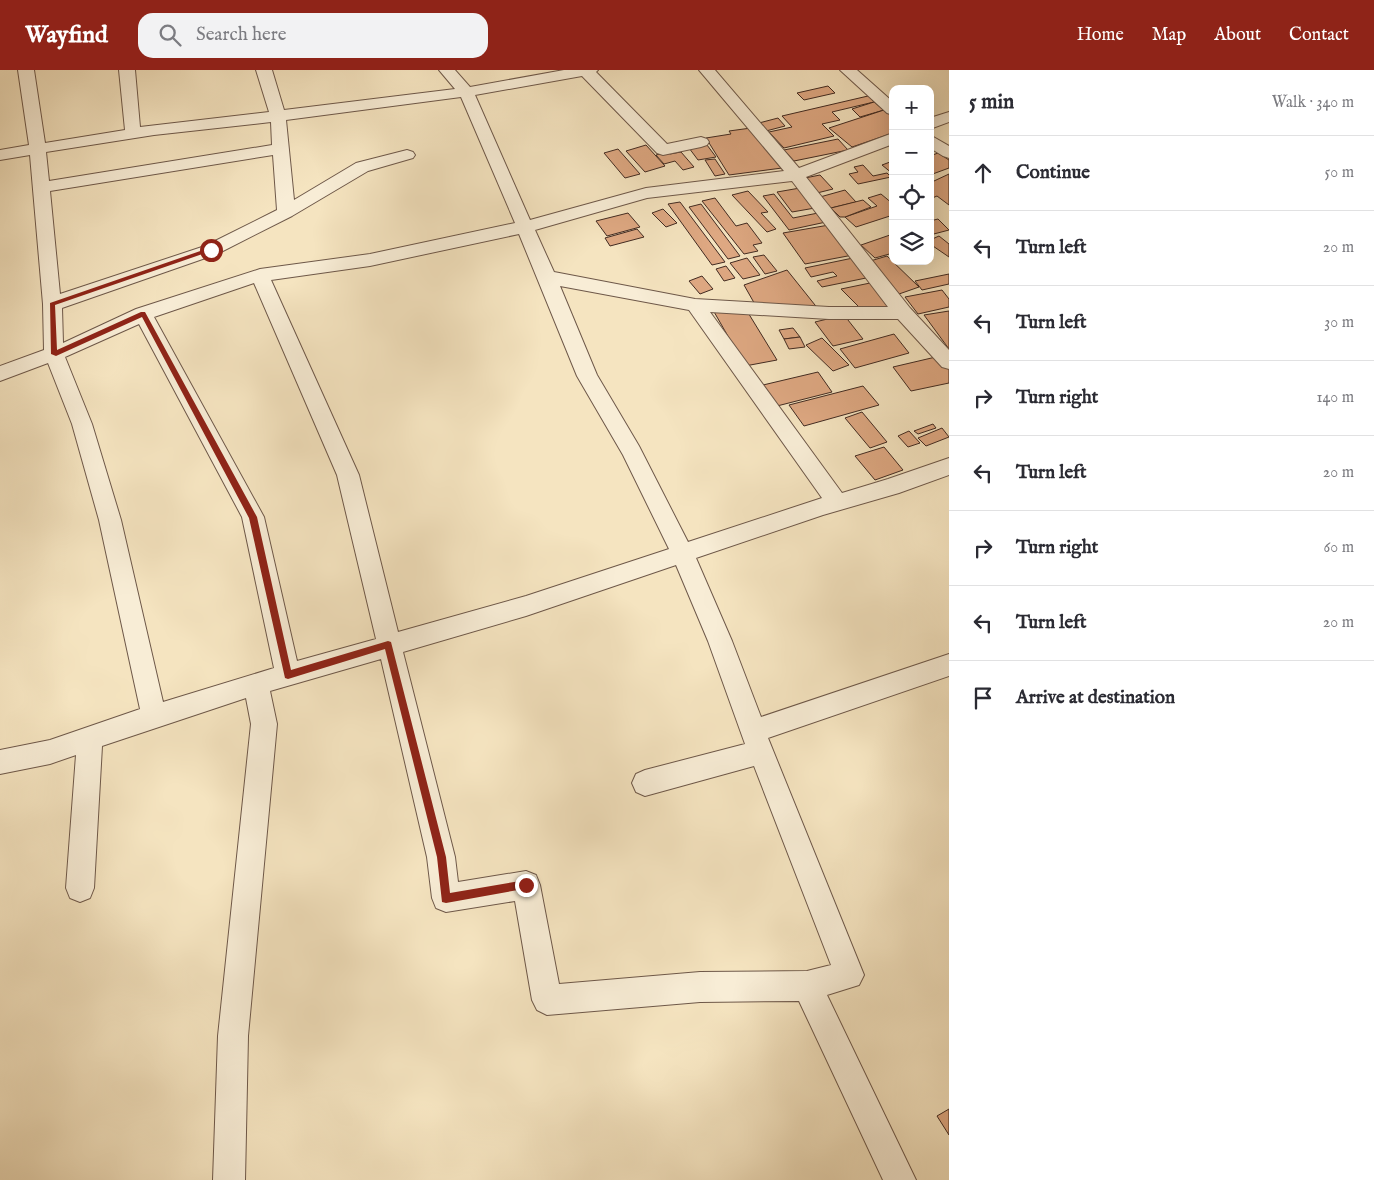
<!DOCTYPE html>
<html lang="en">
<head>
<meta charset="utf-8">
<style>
	body { margin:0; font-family:"IM FELL English",serif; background:#f2f2f3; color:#2b2b33 }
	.controls { position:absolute; right:15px; top:15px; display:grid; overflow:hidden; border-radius:10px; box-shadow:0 5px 20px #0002 }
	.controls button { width:45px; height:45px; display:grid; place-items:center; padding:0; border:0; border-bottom:1px solid #e1e1e2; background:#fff; color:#2b2b33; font:25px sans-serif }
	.stop { position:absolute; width:15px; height:15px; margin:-11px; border:4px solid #8f2418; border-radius:50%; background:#fff }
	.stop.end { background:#8f2418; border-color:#fff; box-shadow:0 1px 5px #0008 }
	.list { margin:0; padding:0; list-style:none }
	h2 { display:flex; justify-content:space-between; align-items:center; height:65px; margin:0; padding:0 20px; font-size:21px }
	h2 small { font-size:16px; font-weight:400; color:#7c7c81 }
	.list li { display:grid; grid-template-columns:32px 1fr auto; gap:15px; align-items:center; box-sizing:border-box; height:75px; padding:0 20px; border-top:1px solid #e1e1e2 }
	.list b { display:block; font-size:19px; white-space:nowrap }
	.list em { font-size:16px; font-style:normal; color:#7c7c81 }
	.icon { flex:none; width:28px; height:28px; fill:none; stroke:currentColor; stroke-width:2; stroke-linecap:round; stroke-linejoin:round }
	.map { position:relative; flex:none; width:949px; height:1110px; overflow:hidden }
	header { display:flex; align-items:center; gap:30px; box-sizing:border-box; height:70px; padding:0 25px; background:#8f2418; color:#fff }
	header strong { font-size:24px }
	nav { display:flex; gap:28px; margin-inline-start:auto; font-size:18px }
	.search { width:350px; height:45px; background:#f2f2f3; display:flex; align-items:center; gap:12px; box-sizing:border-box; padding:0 18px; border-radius:15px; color:#7c7c81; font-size:19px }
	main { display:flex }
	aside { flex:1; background:#fff }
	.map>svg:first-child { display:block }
	.building { fill:#dea882; stroke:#412a21 }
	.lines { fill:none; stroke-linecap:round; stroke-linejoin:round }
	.minor-casing { stroke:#6e5849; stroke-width:2 }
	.minor { fill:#f8edd6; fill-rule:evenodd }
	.route { fill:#8f2418 }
</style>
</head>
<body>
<header>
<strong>Wayfind</strong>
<div class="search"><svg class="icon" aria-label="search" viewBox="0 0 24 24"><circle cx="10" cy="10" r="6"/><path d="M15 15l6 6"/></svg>Search here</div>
<nav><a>Home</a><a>Map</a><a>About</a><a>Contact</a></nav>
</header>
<main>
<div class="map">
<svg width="949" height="1110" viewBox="0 0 949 1110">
	<rect width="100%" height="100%" fill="#f5e4c0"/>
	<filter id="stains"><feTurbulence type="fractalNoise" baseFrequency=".004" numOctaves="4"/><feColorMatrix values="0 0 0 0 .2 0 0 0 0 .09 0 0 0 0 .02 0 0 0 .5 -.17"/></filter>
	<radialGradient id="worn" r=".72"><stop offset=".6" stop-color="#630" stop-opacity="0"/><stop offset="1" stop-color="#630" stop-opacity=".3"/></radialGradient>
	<g class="building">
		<polygon points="828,16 835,23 804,30 797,23"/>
		<polygon points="868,26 874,32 832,42 840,50 822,54 834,66 784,78 769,62 792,57 782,46"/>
		<polygon points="874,32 884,40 860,47 852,39"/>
		<polygon points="884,40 893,47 893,63 852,77 829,58"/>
		<polygon points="778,48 785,56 766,61 759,53"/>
		<polygon points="751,58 782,98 729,105 706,68 731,64 729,61"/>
		<polygon points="838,69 848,80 794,91 784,80"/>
		<polygon points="646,75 665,96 645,102 626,81"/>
		<polygon points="707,75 716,87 698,90 689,78"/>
		<polygon points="618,79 640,104 625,108 604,83"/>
		<polygon points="667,82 670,84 681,82 694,97 683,100 675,91 664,94 656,85"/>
		<polygon points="938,83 949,90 949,98 930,105 930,86"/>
		<polygon points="715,89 725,104 715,106 705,90"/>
		<polygon points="890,92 893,94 893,104 882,95"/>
		<polygon points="863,95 873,106 887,103 891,107 858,114 849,104 858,102 854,97"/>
		<polygon points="949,104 949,135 937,126 930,129 930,108 934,111"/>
		<polygon points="820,105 833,119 813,124 800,109"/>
		<polygon points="800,118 815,138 792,142 777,122"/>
		<polygon points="845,120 856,132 831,138 820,127"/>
		<polygon points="748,121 768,142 761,143 776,159 767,162 732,125"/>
		<polygon points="774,124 793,148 818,143 826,152 789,160 763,126"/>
		<polygon points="881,124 893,134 893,145 856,157 845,147 877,136 868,128"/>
		<polygon points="715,128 736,156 747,153 762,173 753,175 758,181 744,184 702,131"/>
		<polygon points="863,130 871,137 845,147 840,147 831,138"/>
		<polygon points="680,132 725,192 712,195 668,134"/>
		<polygon points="701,134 740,186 728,189 689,137"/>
		<polygon points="663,139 677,153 666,157 652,143"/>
		<polygon points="628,143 640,157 607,166 596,151"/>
		<polygon points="938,149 949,160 930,165 930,151"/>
		<polygon points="829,155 853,185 805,194 783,163"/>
		<polygon points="637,159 644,167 610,176 605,168"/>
		<polygon points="890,165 893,168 893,183 875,188 861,175"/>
		<polygon points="939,166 949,174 949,187 930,174 930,170"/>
		<polygon points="764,185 777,201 765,204 753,187"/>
		<polygon points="887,186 919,217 899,224 867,192"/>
		<polygon points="747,188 760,205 743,209 730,193"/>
		<polygon points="853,188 871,207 822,217 817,211 837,206 833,202 811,207 805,198"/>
		<polygon points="726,196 735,208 724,211 716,199"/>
		<polygon points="787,200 819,240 757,238 744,215"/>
		<polygon points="949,204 949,214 922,220 915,211"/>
		<polygon points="702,206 713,219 700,224 689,211"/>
		<polygon points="875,212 895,240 861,239 841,219"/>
		<polygon points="942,220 949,229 949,237 918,244 905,227"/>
		<polygon points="713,240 747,241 777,290 745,296"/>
		<polygon points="949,241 949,279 924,245"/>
		<polygon points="844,245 863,269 833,276 815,252"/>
		<polygon points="793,258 800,267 784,269 779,260"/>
		<polygon points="894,264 909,283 855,298 840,279"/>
		<polygon points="800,267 805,277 789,279 784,269"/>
		<polygon points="822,268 849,295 833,301 806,275"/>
		<polygon points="940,286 949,297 949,313 911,321 893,297"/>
		<polygon points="818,302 832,322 777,336 763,315"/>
		<polygon points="863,316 879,335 804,356 789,335"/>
		<polygon points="862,342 887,372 870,378 845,348"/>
		<polygon points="933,354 936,358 918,364 914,361"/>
		<polygon points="942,358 949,367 926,376 918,368"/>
		<polygon points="909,361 920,373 908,377 898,366"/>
		<polygon points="884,377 903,400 875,410 855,386"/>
		<polygon points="949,1039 949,1065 937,1046"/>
	</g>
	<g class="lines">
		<g class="minor-casing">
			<g id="minor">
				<path d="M18,0H34L45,73L125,60L119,0H135L140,57L269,42L256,0H272L284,40L455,19L439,0H455L470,17L564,0H598L596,2L667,74L701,67L707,69L709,72L707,75L701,77L663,85L657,83L582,6L475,25L530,150L646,118L784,101L699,0H715L799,98L893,63V74L806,107L910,238L949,280V299L942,297L898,249H829L710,242L842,423L888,409L949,388V405L899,423L823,445L696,488L732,571L761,647L949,584V606L768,668L864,905L859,915L827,925L916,1110H883L799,931L700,932L547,945L537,940L532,930L515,831L446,842L436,838L432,828L427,787L381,589L270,621L277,654L248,966L245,1110H213L218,966L251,654L246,628L102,676L94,818L90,828L80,832L70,828L66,818L76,685L50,694L0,704V680L50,670L140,639L99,450L72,354L48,293L0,311V296L44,280L43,234L30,85L0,90V80L29,75ZM461,27L515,153L370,184L260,199L136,239L63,273L62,238L217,184L292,146L368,101L413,88L415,85L413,82L407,80L356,93L294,130L286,50ZM271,52L272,75L49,111L46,82L154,65ZM273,85L277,140L205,176L60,224L50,121ZM792,111L888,237H829L695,229L554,202L535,160L647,128ZM519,164L577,306L623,385L669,479L526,526L398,562L359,405L271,210L370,196ZM254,213L337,405L376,569L297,591L264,447L154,247ZM560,216L689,240L822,428L688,472L639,376L597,305ZM139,254L242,447L274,598L163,632L121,450L92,354L65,287ZM676,495L708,571L745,674L645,700L636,704L632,713L636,722L645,726L754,696L831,895L807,901L700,902L559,914L540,815L536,805L526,801L458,812L455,787L403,582L526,546Z"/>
				<polygon points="840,0 857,0 893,32 893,45 887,43"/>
				<polygon points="949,42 949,52 930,59 930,48"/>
				<polygon points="930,65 949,76 949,88 943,86 930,78"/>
			</g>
		</g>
		<use href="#minor" class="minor"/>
	</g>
	<polygon class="route" points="209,178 214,180 55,235 57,280 141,242 145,242 257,447 291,600 388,571 391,572 446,787 450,823 526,810 529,812 529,818 446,833 442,832 437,787 385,579 288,609 285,608 249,448 142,247 56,286 51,284 50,233"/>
	<rect width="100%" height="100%" filter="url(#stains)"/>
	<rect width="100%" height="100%" fill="url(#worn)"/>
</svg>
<div class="controls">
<button>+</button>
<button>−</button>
<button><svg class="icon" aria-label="locate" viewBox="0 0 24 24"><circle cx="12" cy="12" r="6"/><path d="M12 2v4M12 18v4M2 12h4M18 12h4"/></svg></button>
<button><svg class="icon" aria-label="layers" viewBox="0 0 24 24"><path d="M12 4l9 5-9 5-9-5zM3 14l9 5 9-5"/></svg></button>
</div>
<div class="stop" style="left:211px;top:180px"></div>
<div class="stop end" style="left:526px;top:815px"></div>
</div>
<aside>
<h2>5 min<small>Walk · 340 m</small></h2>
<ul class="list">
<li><svg class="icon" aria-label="ahead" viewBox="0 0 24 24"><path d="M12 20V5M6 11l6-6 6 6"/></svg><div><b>Continue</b></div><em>50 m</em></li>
<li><svg class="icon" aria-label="left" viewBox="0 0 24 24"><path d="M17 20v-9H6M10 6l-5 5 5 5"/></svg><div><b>Turn left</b></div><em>20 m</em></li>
<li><svg class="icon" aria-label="left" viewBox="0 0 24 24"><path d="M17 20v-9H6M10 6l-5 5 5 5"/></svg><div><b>Turn left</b></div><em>30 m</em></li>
<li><svg class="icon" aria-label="right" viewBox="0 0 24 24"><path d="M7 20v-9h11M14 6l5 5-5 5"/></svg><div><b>Turn right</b></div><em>140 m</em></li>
<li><svg class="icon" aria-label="left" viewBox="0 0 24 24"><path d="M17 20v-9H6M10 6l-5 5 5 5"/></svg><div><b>Turn left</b></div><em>20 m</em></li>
<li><svg class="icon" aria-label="right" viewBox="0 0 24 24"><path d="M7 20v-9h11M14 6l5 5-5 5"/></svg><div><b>Turn right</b></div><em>60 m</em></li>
<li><svg class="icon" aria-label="left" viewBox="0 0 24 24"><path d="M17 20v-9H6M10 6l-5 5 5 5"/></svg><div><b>Turn left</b></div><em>20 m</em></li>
<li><svg class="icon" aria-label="arrive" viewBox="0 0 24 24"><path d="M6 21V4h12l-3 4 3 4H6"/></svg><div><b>Arrive at destination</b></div></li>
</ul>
</aside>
</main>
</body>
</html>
